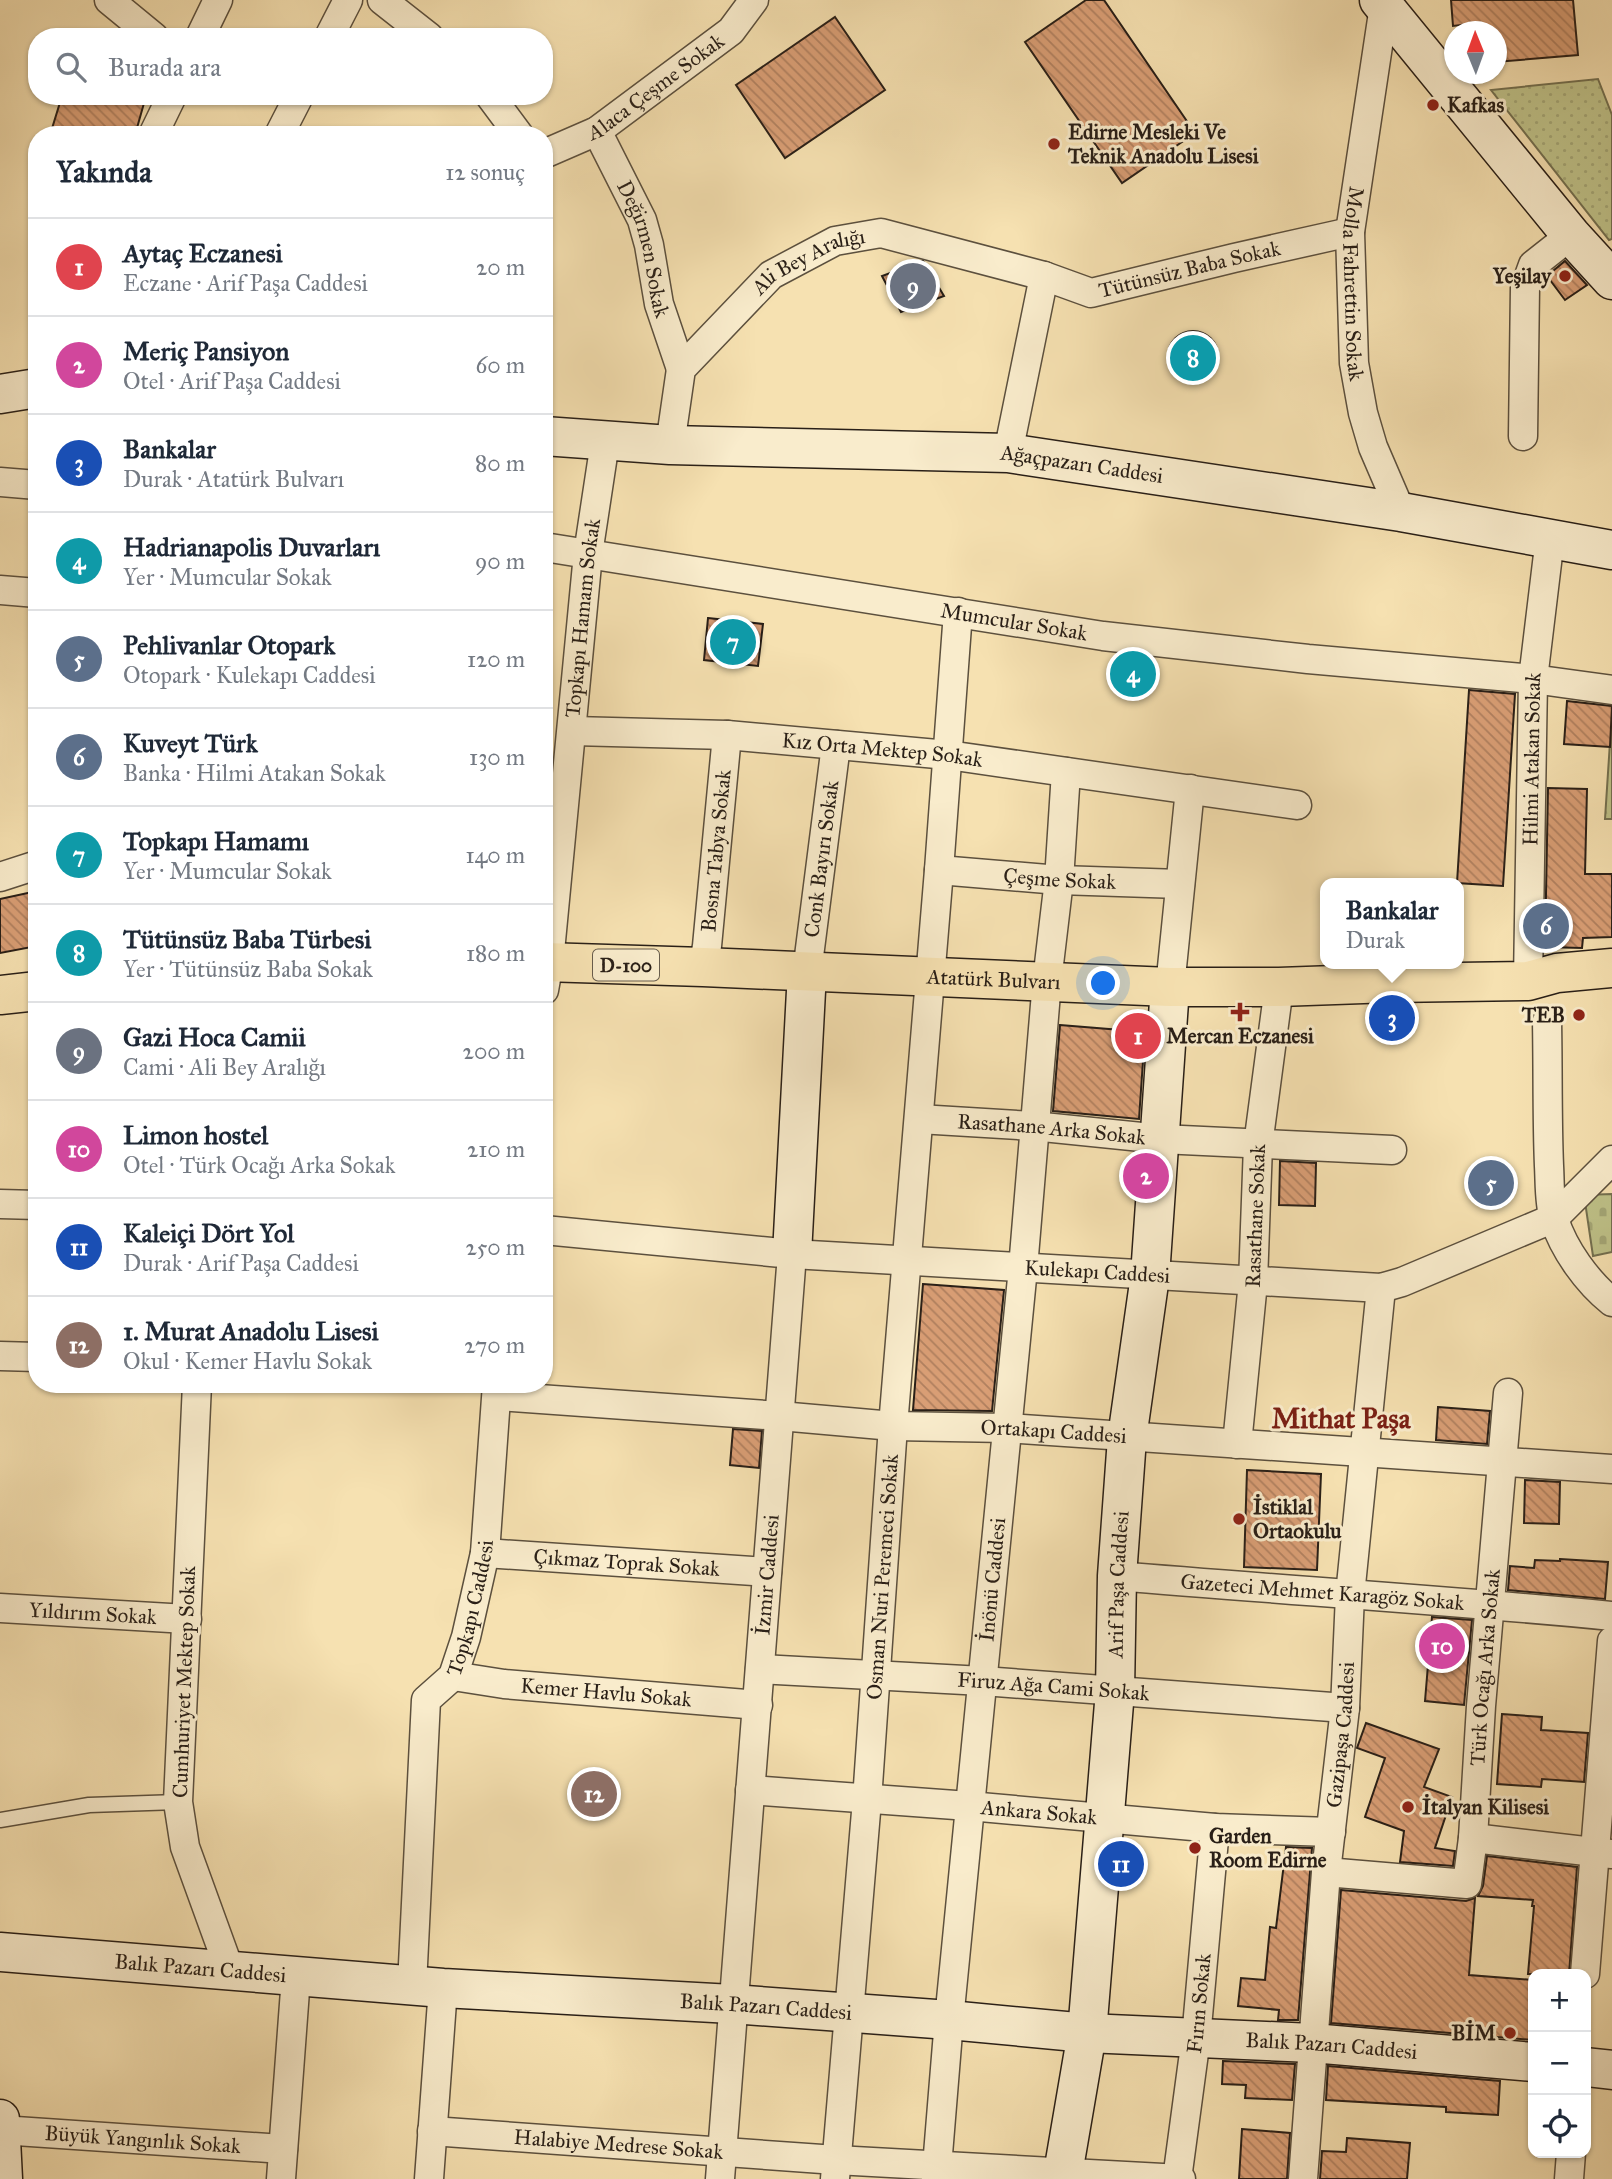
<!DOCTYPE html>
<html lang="tr">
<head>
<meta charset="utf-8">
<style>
	body { margin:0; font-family:"IM FELL Great Primer",serif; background:#f2f2f3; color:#1f2937 }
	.controls { position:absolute; right:21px; bottom:21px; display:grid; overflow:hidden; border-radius:14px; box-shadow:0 2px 5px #0004 }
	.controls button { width:63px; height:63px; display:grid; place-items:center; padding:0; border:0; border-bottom:2px solid #e0e1e3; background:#fff; color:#1f2937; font:35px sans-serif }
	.compass { position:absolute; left:1444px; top:21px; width:63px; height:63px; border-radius:50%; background:#fff; box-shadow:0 2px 5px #0004; rotate:359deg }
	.you { position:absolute; left:1104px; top:984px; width:24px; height:24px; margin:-18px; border:5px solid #fff; border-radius:50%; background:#1a73e8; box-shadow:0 0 0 10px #1a73e833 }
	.badge { display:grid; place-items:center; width:46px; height:46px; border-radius:50%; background:#2563eb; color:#fff; font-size:23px; font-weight:700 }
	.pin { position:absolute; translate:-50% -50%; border:4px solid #fff; box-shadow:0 2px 7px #0006 }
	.popup { position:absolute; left:1320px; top:878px; width:144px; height:91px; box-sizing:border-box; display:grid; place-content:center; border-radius:14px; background:#fff; filter:drop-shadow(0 2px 5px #0005); font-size:23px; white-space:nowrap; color:#747a83 }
	.popup b { font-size:26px; color:#1f2937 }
	.popup::after { content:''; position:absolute; left:50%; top:100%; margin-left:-14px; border:14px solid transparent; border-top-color:#fff }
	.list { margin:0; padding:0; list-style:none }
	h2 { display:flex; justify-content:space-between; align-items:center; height:91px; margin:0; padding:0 28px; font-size:30px }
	h2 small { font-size:23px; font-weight:400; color:#747a83 }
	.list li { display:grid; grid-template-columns:46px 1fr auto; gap:21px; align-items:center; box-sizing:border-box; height:98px; padding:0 28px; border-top:2px solid #e0e1e3 }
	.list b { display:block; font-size:26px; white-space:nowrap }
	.list p { margin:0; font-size:23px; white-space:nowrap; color:#747a83 }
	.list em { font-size:23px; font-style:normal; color:#747a83 }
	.icon { flex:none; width:38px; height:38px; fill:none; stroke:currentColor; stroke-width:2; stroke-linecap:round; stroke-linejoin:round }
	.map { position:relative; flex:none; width:1612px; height:2179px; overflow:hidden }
	.search { position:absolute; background:#fff; box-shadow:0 2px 5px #0004; left:28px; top:28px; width:525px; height:77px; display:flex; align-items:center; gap:18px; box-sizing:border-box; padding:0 24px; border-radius:28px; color:#747a83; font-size:26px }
	.panel { position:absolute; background:#fff; box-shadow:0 2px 5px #0004; left:28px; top:126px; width:525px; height:1267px; border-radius:28px }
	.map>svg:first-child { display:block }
	.grass { fill:url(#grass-dots); stroke:#747050; stroke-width:2 }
	.cemetery { fill:url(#cemetery-stones); stroke:#747050; stroke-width:2 }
	.park { fill:url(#park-crowns); stroke:#747050; stroke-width:2 }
	.building { fill:url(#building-back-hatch); stroke:#291f17; stroke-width:2 }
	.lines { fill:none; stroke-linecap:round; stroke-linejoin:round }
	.lane-casing { stroke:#5c503e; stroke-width:17 }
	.street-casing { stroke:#5c503e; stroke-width:31 }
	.secondary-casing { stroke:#291f17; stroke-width:41 }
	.primary-casing { stroke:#291f17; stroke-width:41 }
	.lane { stroke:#f9eccc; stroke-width:14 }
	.street { stroke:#f9eccc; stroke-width:28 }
	.secondary { stroke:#f9eccc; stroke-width:38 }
	.primary { stroke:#f6e1b1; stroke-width:38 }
	.poi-dot { fill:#8f2418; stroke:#f9eccc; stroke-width:2.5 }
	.labels { text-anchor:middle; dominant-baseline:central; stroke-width:6; stroke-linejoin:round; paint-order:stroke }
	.shield { fill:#f9eccc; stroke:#675c4d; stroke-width:2 }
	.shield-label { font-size:19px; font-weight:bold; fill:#291f17 }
	.street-label { font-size:21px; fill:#291f17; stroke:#f9eccc }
	.poi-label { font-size:21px; font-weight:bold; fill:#291f17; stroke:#f9eccc; text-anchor:start }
	.district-label { font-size:28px; font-weight:bold; fill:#7a1f14; stroke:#f9eccc }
</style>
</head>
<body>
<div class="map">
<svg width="1612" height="2179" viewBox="0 0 1612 2179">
	<defs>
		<pattern id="grass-dots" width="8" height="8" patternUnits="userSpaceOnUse" patternTransform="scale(1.75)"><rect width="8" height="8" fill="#bfc289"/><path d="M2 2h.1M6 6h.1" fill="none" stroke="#a4a676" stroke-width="1.8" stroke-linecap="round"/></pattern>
		<pattern id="cemetery-stones" width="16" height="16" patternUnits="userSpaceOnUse" patternTransform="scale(1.75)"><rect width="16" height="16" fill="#bfc289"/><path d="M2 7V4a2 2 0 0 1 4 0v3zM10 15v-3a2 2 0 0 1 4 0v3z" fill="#a4a676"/></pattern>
		<pattern id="park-crowns" width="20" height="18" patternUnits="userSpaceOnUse" patternTransform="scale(1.75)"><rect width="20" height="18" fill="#bfc289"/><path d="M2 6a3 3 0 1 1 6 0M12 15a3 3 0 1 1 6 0" fill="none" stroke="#a4a676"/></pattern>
		<pattern id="building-back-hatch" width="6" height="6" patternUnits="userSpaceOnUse" patternTransform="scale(1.75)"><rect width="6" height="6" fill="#d99e75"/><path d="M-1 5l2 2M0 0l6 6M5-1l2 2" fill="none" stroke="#b0805f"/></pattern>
	</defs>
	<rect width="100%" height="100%" fill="#f6e1b1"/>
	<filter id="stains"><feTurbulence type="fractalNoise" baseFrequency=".00286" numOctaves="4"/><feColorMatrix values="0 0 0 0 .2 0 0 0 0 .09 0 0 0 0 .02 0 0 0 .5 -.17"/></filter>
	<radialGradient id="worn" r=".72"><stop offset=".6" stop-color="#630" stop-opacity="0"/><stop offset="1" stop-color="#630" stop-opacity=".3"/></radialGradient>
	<polygon class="grass" points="1598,79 1612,115 1612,239 1609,240 1491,90"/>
	<polygon class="cemetery" points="1612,1194 1612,1252 1593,1256 1584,1195"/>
	<polygon class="park" points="1612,711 1612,819 1605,819"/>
	<g class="building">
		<polygon points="1086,0 1104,0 1195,133 1122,183 1025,42"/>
		<polygon points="1451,0 1573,0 1578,55 1496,62 1496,32 1470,32 1469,24 1453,26"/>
		<polygon points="835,17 885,90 785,158 736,85"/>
		<polygon points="62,96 146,96 135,135 50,135"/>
		<polygon points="923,261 944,296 901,312 882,276"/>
		<polygon points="1565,261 1587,285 1565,300 1547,276"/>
		<circle cx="1193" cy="356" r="25"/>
		<polygon points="708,618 763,624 758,666 704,660"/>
		<polygon points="1469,690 1515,694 1503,886 1457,883"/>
		<polygon points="1567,701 1612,706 1610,747 1564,744"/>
		<polygon points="1548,788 1587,789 1585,874 1612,874 1612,937 1583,938 1582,948 1545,947"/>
		<polygon points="37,891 37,946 0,953 0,899"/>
		<polygon points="1060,1025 1145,1032 1139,1119 1053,1111"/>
		<polygon points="1280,1161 1316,1163 1315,1206 1279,1205"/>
		<polygon points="923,1284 1004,1290 992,1411 913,1410"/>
		<polygon points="1438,1407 1490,1411 1487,1444 1436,1440"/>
		<polygon points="733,1429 762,1431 759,1468 730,1465"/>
		<polygon points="1247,1470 1321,1474 1317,1570 1244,1567"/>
		<polygon points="1525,1480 1560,1482 1559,1524 1524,1523"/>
		<polygon points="1560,1559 1608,1562 1605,1599 1508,1590 1510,1566 1534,1568 1535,1560 1560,1561"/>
		<polygon points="1432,1617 1472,1620 1464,1705 1425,1701"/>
		<polygon points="1502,1714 1542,1717 1541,1730 1588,1733 1584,1782 1542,1779 1541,1787 1497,1784"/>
		<polygon points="1366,1723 1439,1749 1424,1787 1452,1797 1435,1848 1455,1851 1453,1866 1400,1862 1404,1831 1365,1817 1385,1758 1357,1748"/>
		<polygon points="1286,1847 1312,1848 1298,2020 1278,2020 1279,2010 1238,2006 1241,1978 1265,1980 1270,1927 1276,1928"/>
		<polygon points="1487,1856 1577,1867 1569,1974 1528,1974 1534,1906 1532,1906 1533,1900 1478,1896 1483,1886"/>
		<polygon points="1341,1890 1466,1901 1475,1898 1469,1975 1533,1980 1533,2040 1331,2023"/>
		<polygon points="1223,2061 1295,2064 1292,2100 1245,2098 1246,2085 1222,2084"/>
		<polygon points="1328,2066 1500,2081 1498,2115 1446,2112 1446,2107 1326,2100"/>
		<polygon points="1242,2129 1290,2133 1287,2179 1239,2179"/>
		<polygon points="1347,2138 1410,2143 1407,2179 1320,2179 1322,2151 1346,2152"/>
	</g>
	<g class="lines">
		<g class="lane-casing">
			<polyline id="lane" points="0,1820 89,1805 178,1802"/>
		</g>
		<g class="street-casing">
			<g id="street">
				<polyline points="109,0 154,37"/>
				<polyline points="382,0 429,37"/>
				<path id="s1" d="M1384,6L1350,232L1354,363L1363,413L1373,447L1401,512"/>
				<polyline points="200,37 218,0"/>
				<polyline points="329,37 348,0"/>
				<polyline points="490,96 519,135"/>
				<path id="s2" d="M597,131L642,220L649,245L659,304L681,369"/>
				<polyline points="153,135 172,96"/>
				<polyline points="279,135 299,96"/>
				<path id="s3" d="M544,154L597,131L731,31L754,0"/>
				<polyline points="1523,436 1525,287 1533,265 1571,235"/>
				<path id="s4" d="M670,445L681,369L771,275L835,241L881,233L1044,276L1091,293L1234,258L1350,232"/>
				<polyline points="1008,453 1044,276"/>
				<polyline points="0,482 37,485"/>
				<path id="s5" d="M544,547L1103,636L1308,659L1533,679L1612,690"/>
				<polyline points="0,590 37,593"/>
				<path id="s6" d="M573,731L727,735L948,755L1297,805"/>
				<path id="s7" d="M939,870L1059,880L1180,884"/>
				<polyline points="0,877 37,865"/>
				<path id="s8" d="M703,967L707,946L727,735"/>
				<path id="s9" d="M807,972L836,745"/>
				<path id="s10" d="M1528,981L1533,679L1550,538"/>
				<polyline points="1170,987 1190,789"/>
				<path id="s11" d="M544,990L549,962L588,554L605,442"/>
				<path d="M1547,1021C1548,1070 1547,1118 1549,1166C1550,1183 1549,1203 1554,1219C1564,1250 1587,1282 1612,1302"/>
				<path id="s12" d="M919,1119L1033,1126L1161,1139L1392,1150"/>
				<polyline points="0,1204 37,1205"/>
				<path id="s13" d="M544,1230L792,1254L1381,1288L1402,1282L1554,1218L1612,1160"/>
				<polyline points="0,1356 37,1357"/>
				<polyline points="197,1384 178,1802 185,1847 230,1971"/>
				<path id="s14" d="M497,1396L780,1416L893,1426L1007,1428L1612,1469"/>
				<path id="s15" d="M1237,1444L1253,1282L1258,1145L1279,987"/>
				<path id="s16" d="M485,1553L767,1572"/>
				<path id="s17" d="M1117,1576C1282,1590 1447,1600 1612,1616"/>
				<path id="s18" d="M0,1608L187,1619"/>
				<path id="s19" d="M760,1669L983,1681L1345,1708"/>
				<path id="s20" d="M453,1676L504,1684L758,1705"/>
				<path id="s21" d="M750,1790L969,1806L1215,1828L1331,1832"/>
				<polyline points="1473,1838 1612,1854"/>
				<path id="s22" d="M1326,1872L1467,1884L1473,1838L1481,1706L1508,1393"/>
				<polyline points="1585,1974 1612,1641"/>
				<path id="s23" d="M412,1985L426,1700L453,1676L466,1637L485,1553L497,1384"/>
				<path id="s24" d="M1,2130L283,2149"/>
				<path id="s25" d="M432,2131L836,2160L1181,2179"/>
				<polyline points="281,2179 296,1977"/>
				<polyline points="429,2179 443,1988"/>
				<path id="s26" d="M720,2179L792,1254"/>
				<path id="s27" d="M835,2179L867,1800L893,1426L939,870L958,612"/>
				<path id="s28" d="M936,2179L949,2020L1023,1268L1047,981L1059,880L1066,772"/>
				<path id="s29" d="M1177,2179L1196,2038L1215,1828"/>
				<path id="s30" d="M1303,2179L1326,1872L1345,1708L1350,1595L1381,1288"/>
				<polyline points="1569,2179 1571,2153"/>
			</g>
		</g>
		<g class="secondary-casing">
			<g id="secondary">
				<polyline points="1379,0 1571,235 1612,280"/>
				<polyline points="0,394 37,388"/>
				<path id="s31" d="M544,436L670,445L1008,453L1401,512L1612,550"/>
				<polyline points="792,1254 807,972"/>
				<path id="s32" d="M0,1952L443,1988L732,2004L949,2020L1087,2033L1312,2043L1533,2062"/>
				<polyline points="1586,2067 1612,2070"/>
				<polyline points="0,2119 3,2179"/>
				<path id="s33" d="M1062,2179L1087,2033L1115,1691L1117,1576L1127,1438L1150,1276L1170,987"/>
			</g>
		</g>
		<g class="primary-casing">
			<g id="primary">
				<path id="s34" d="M544,962L703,967L1170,987H1279L1391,983L1528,981L1557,973L1612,968"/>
				<polyline points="0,995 37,991"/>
			</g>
		</g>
		<use href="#lane" class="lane"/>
		<use href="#street" class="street"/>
		<use href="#secondary" class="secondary"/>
		<use href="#primary" class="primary"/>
	</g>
	<g class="poi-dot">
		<circle cx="1433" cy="105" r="7"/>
		<circle cx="1054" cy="144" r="7"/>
		<circle cx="1565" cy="276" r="7"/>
		<path d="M1236.5 1001.5h7v7h7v7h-7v7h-7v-7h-7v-7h7z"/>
		<circle cx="1579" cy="1015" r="7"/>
		<circle cx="1239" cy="1519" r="7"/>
		<circle cx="1408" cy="1807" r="7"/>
		<circle cx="1195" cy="1848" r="7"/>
		<circle cx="1510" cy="2033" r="7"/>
	</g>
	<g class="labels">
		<rect class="shield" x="593" y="949.5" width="66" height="31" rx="5"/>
		<g class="shield-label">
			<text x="626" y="965">D-100</text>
		</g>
		<g class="street-label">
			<text stroke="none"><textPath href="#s3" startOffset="131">Alaca Çeşme Sokak</textPath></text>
			<text stroke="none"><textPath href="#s2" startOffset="128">Değirmen Sokak</textPath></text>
			<text stroke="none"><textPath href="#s4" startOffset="247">Ali Bey Aralığı</textPath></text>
			<text stroke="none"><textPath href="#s4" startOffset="646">Tütünsüz Baba Sokak</textPath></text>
			<text stroke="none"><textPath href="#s1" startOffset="280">Molla Fahrettin Sokak</textPath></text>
			<text stroke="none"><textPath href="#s31" startOffset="539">Ağaçpazarı Caddesi</textPath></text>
			<text stroke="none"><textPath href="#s11" startOffset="374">Topkapı Hamam Sokak</textPath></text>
			<text stroke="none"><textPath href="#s5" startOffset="476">Mumcular Sokak</textPath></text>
			<text stroke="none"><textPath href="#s6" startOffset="310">Kız Orta Mektep Sokak</textPath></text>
			<text stroke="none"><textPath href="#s10" startOffset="222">Hilmi Atakan Sokak</textPath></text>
			<text stroke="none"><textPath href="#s8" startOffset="117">Bosna Tabya Sokak</textPath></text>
			<text stroke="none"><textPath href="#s9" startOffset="114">Conk Bayırı Sokak</textPath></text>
			<text stroke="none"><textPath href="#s7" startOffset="121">Çeşme Sokak</textPath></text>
			<text stroke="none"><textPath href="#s34" startOffset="450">Atatürk Bulvarı</textPath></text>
			<text stroke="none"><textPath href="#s12" startOffset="133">Rasathane Arka Sokak</textPath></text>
			<text stroke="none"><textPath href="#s15" startOffset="229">Rasathane Sokak</textPath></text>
			<text stroke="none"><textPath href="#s13" startOffset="555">Kulekapı Caddesi</textPath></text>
			<text stroke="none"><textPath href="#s14" startOffset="558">Ortakapı Caddesi</textPath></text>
			<text stroke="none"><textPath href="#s16" startOffset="142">Çıkmaz Toprak Sokak</textPath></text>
			<text stroke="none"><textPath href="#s26" startOffset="606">İzmir Caddesi</textPath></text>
			<text stroke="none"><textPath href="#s27" startOffset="604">Osman Nuri Peremeci Sokak</textPath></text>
			<text stroke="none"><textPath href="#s28" startOffset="602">İnönü Caddesi</textPath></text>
			<text stroke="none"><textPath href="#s33" startOffset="598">Arif Paşa Caddesi</textPath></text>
			<text stroke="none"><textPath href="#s17" startOffset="206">Gazeteci Mehmet Karagöz Sokak</textPath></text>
			<text stroke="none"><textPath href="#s23" startOffset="392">Topkapı Caddesi</textPath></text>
			<text stroke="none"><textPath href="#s18" startOffset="93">Yıldırım Sokak</textPath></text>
			<text stroke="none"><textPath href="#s22" startOffset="359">Türk Ocağı Arka Sokak</textPath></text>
			<text transform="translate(184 1682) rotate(-88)">Cumhuriyet Mektep Sokak</text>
			<text stroke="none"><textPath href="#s19" startOffset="294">Firuz Ağa Cami Sokak</textPath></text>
			<text stroke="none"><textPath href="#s20" startOffset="154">Kemer Havlu Sokak</textPath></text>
			<text stroke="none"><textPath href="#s30" startOffset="446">Gazipaşa Caddesi</textPath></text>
			<text stroke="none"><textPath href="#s21" startOffset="290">Ankara Sokak</textPath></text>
			<text stroke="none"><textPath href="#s32" startOffset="201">Balık Pazarı Caddesi</textPath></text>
			<text stroke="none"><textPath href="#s29" startOffset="177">Fırın Sokak</textPath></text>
			<text stroke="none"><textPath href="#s32" startOffset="768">Balık Pazarı Caddesi</textPath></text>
			<text stroke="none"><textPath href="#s32" startOffset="1335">Balık Pazarı Caddesi</textPath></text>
			<text stroke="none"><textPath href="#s24" startOffset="142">Büyük Yangınlık Sokak</textPath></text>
			<text stroke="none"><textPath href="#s25" startOffset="187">Halabiye Medrese Sokak</textPath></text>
		</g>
		<g class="poi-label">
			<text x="1447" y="105">Kafkas</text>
			<text x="1068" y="132">Edirne Mesleki Ve<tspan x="1068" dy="24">Teknik Anadolu Lisesi</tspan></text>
			<text x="1551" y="276" text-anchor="end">Yeşilay</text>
			<text x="1565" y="1015" text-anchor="end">TEB</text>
			<text x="1240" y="1036" text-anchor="middle">Mercan Eczanesi</text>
			<text x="1253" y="1507">İstiklal<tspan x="1253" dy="24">Ortaokulu</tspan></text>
			<text x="1422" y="1807">İtalyan Kilisesi</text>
			<text x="1209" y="1836">Garden<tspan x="1209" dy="24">Room Edirne</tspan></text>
			<text x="1496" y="2033" text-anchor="end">BİM</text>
		</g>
		<g class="district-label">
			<text x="1341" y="1418">Mithat Paşa</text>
		</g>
	</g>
	<rect width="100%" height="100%" filter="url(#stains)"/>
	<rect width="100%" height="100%" fill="url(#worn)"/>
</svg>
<div class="controls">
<button>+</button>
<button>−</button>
<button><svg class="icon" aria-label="locate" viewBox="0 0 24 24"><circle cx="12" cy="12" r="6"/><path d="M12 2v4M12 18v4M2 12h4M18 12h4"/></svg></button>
</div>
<svg class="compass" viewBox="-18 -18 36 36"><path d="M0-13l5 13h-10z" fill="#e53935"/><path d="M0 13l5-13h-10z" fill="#747a83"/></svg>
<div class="you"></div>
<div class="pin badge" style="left:1138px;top:1036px;background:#e0444e">1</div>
<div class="pin badge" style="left:1146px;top:1176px;background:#d1479c">2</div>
<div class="pin badge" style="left:1392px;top:1018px;background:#1a4fb4">3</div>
<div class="popup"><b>Bankalar</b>Durak</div>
<div class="pin badge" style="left:1133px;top:674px;background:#0f9aa8">4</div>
<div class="pin badge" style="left:1491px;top:1183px;background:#5c6f8a">5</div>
<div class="pin badge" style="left:1546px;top:926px;background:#5c6f8a">6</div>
<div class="pin badge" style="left:733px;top:642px;background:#0f9aa8">7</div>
<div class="pin badge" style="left:1193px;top:358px;background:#0f9aa8">8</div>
<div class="pin badge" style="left:913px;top:286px;background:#6b7280">9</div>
<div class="pin badge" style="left:1442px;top:1646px;background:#d1479c">10</div>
<div class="pin badge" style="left:1121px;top:1864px;background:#1a4fb4">11</div>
<div class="pin badge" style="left:594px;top:1794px;background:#8d6e63">12</div>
<div class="search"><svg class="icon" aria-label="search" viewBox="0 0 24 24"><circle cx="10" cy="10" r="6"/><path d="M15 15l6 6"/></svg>Burada ara</div>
<section class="panel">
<h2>Yakında<small>12 sonuç</small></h2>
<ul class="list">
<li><span class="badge" style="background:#e0444e">1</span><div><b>Aytaç Eczanesi</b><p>Eczane · Arif Paşa Caddesi</p></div><em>20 m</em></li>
<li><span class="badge" style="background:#d1479c">2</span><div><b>Meriç Pansiyon</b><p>Otel · Arif Paşa Caddesi</p></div><em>60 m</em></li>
<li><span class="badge" style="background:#1a4fb4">3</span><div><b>Bankalar</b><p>Durak · Atatürk Bulvarı</p></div><em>80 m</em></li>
<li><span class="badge" style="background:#0f9aa8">4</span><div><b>Hadrianapolis Duvarları</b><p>Yer · Mumcular Sokak</p></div><em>90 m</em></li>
<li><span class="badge" style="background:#5c6f8a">5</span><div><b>Pehlivanlar Otopark</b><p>Otopark · Kulekapı Caddesi</p></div><em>120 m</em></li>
<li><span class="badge" style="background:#5c6f8a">6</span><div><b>Kuveyt Türk</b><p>Banka · Hilmi Atakan Sokak</p></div><em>130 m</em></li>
<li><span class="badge" style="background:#0f9aa8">7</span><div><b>Topkapı Hamamı</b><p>Yer · Mumcular Sokak</p></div><em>140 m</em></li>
<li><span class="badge" style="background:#0f9aa8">8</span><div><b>Tütünsüz Baba Türbesi</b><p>Yer · Tütünsüz Baba Sokak</p></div><em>180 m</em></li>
<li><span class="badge" style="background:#6b7280">9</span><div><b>Gazi Hoca Camii</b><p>Cami · Ali Bey Aralığı</p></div><em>200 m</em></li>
<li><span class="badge" style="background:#d1479c">10</span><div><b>Limon hostel</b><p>Otel · Türk Ocağı Arka Sokak</p></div><em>210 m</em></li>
<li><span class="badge" style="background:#1a4fb4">11</span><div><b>Kaleiçi Dört Yol</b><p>Durak · Arif Paşa Caddesi</p></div><em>250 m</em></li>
<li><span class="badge" style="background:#8d6e63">12</span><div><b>1. Murat Anadolu Lisesi</b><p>Okul · Kemer Havlu Sokak</p></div><em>270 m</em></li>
</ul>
</section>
</div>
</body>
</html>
